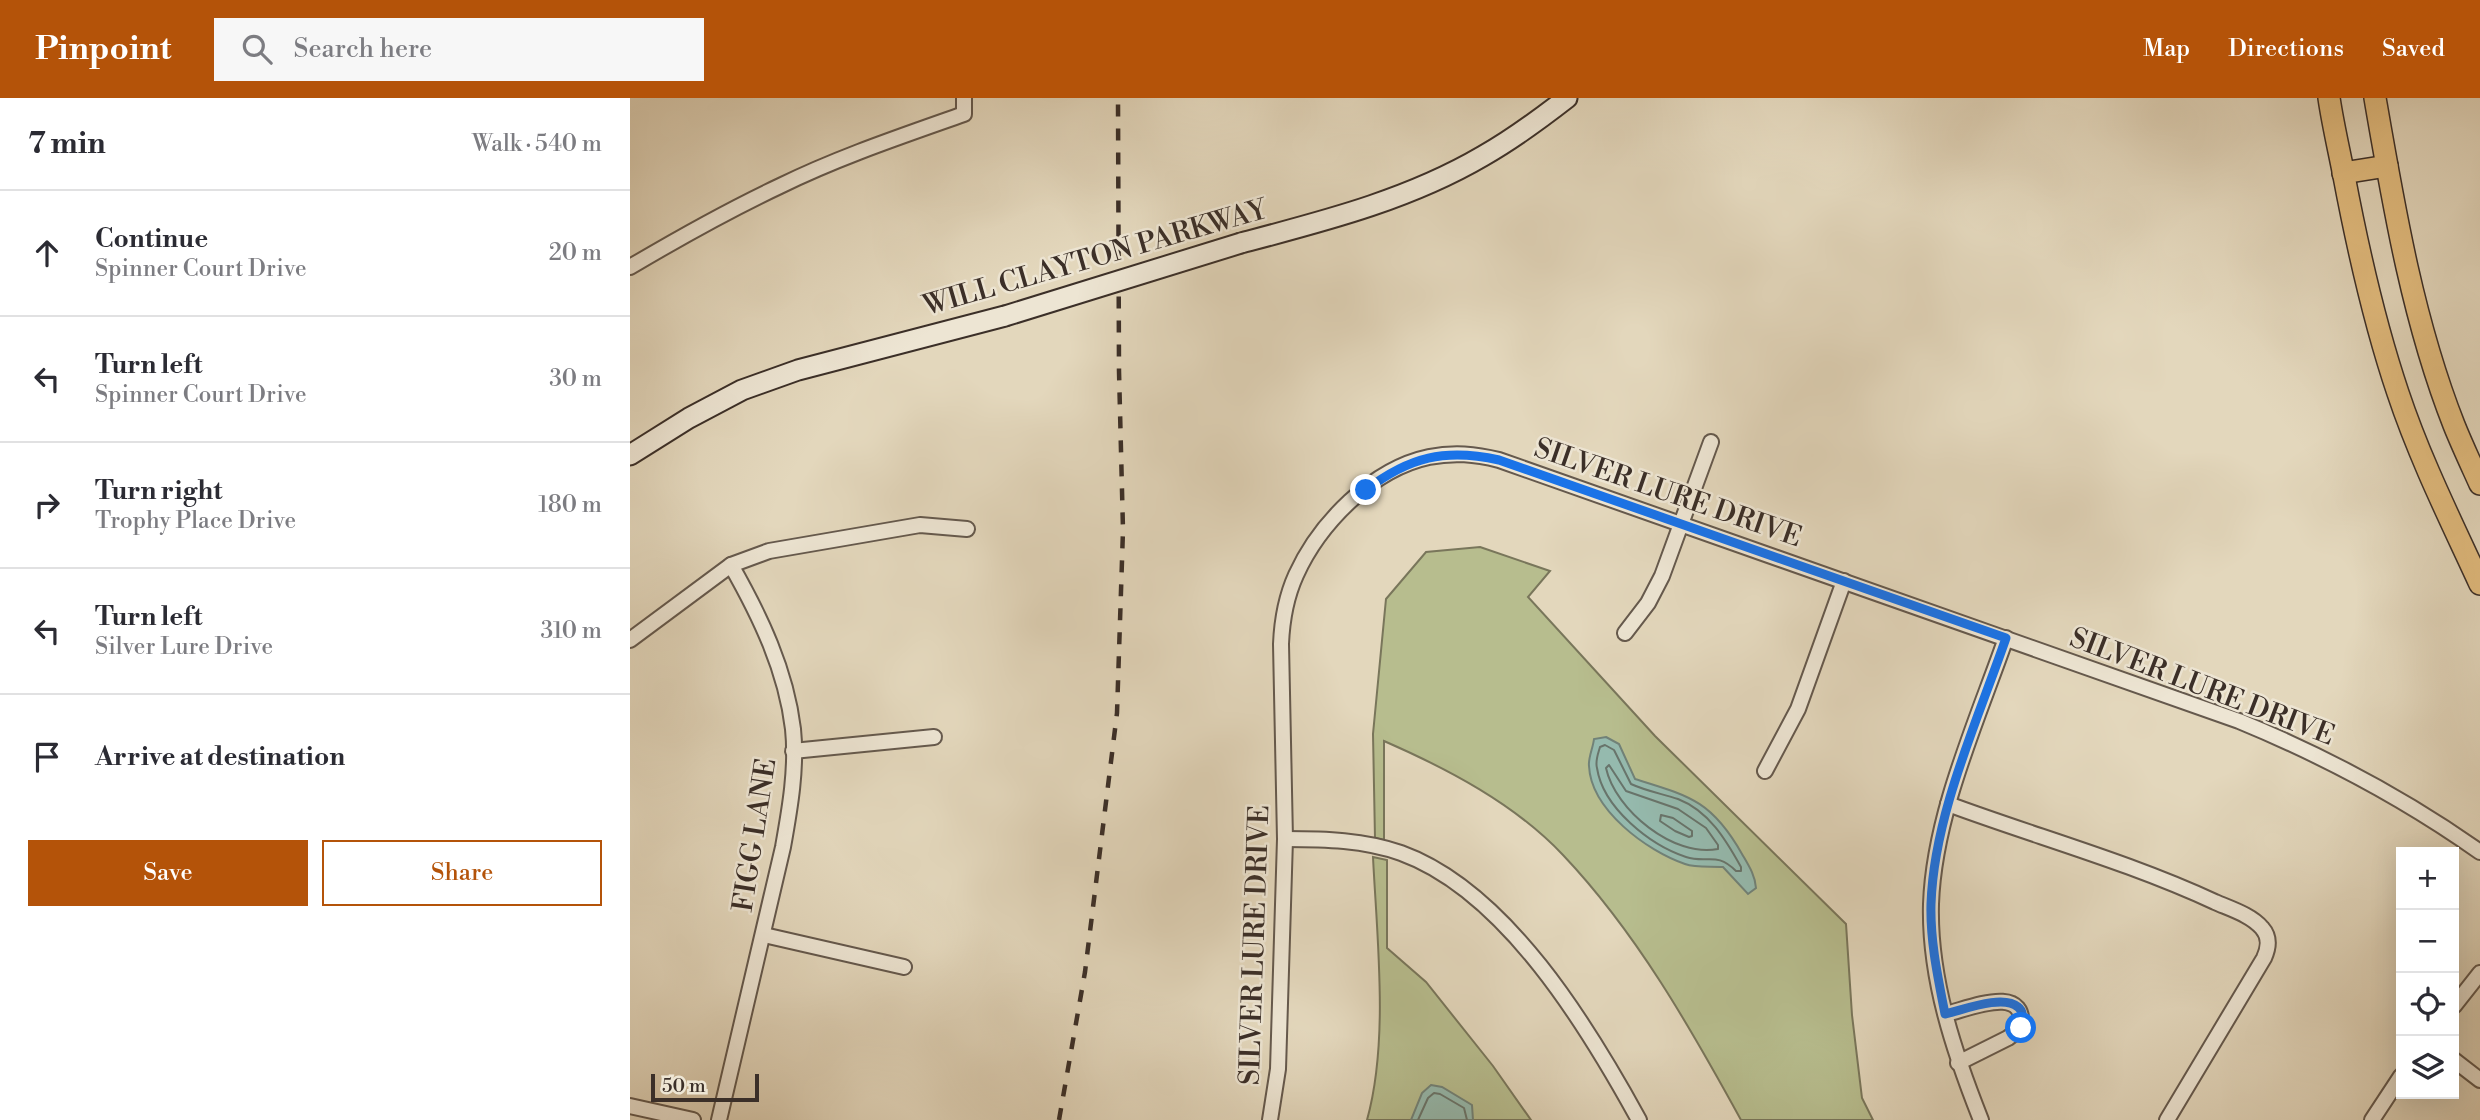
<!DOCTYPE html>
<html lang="en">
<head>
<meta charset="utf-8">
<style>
	body { margin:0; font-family:"Libre Bodoni",serif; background:#f7f7f7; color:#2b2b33 }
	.controls { position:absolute; right:21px; bottom:21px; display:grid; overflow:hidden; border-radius:0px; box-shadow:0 7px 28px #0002 }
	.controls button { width:63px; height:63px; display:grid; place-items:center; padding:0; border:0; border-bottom:2px solid #e1e1e2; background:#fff; color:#2b2b33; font:35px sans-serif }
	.scale { position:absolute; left:21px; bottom:18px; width:108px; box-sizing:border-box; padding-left:7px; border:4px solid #3b2f28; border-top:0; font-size:19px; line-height:24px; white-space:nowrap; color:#3b2f28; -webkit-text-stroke:5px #ede5d3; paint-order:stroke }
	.stop { position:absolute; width:21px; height:21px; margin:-16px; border:5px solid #1a73e8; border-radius:50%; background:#fff }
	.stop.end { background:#1a73e8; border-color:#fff; box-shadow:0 2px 7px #0008 }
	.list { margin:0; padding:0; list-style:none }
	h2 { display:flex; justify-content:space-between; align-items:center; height:91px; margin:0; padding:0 28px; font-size:30px }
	h2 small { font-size:23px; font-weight:400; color:#7c7c81 }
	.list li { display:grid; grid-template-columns:46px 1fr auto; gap:21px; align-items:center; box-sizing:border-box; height:126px; padding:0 28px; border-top:2px solid #e1e1e2 }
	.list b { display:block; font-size:26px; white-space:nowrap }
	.list p { margin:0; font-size:23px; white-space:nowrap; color:#7c7c81 }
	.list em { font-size:23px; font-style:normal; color:#7c7c81 }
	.actions { display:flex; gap:14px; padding:21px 28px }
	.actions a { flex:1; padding:16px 0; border:2px solid #b45309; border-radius:0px; text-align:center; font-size:24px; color:#b45309 }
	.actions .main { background:#b45309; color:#fff }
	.icon { flex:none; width:38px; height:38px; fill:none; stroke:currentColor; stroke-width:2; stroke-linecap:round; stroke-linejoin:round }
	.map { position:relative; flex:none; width:1850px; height:1022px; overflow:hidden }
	header { display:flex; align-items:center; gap:42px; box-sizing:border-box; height:98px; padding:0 35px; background:#b45309; color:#fff }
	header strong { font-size:33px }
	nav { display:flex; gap:38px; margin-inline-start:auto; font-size:24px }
	.search { width:490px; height:63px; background:#f7f7f7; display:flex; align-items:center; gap:18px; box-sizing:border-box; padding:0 24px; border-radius:0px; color:#7c7c81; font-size:26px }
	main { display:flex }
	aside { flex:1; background:#fff }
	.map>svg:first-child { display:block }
	.green { fill:#b7bd8e; stroke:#79765b; stroke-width:2 }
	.water { fill:#95baae; stroke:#718278; stroke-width:2 }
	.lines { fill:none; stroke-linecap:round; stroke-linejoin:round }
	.shore { stroke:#68746b; stroke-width:2 }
	.street-casing { stroke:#65594d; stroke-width:18 }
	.secondary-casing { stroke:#3b2f28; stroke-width:23 }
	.primary-casing { stroke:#3b2f28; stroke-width:24 }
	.street { stroke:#ede5d3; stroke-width:14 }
	.secondary { stroke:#ede5d3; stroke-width:19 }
	.primary { stroke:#e2bc7e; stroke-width:21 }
	.rail { stroke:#3b2f28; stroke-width:4.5; stroke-dasharray:12 12; stroke-linecap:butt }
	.secondary-bridge-casing { stroke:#3b2f28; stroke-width:23; stroke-linecap:butt }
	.secondary-bridge { stroke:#ede5d3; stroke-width:19 }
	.route { stroke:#1a73e8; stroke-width:9 }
	.labels { text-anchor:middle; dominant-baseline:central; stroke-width:5; stroke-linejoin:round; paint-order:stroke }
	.street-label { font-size:28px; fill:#3b2f28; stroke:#ede5d3 }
</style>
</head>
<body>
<header>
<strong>Pinpoint</strong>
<div class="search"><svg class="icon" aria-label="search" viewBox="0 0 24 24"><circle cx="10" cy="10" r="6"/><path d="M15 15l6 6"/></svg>Search here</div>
<nav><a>Map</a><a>Directions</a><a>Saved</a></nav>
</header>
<main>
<aside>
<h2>7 min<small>Walk · 540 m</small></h2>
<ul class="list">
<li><svg class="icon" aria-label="ahead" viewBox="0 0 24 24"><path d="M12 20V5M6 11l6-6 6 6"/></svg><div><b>Continue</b><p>Spinner Court Drive</p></div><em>20 m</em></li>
<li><svg class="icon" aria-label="left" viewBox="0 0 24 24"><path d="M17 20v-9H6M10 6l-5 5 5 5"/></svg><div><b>Turn left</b><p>Spinner Court Drive</p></div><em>30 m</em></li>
<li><svg class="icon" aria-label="right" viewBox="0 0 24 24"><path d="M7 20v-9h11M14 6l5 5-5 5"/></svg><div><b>Turn right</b><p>Trophy Place Drive</p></div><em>180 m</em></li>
<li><svg class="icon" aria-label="left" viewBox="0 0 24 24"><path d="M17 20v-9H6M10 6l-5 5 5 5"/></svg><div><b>Turn left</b><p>Silver Lure Drive</p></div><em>310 m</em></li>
<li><svg class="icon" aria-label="arrive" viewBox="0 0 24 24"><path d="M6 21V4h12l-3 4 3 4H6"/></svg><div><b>Arrive at destination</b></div></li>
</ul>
<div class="actions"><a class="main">Save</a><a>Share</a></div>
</aside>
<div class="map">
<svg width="1850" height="1022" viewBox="0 0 1850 1022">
	<rect width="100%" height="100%" fill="#e3d7bc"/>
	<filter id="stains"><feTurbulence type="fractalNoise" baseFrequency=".00286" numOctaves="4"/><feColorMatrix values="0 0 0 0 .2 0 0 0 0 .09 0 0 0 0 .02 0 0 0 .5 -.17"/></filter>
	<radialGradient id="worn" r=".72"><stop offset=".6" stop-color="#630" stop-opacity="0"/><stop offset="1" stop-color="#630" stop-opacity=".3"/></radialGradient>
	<g class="green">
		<path d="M850,449L920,473L898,499L1025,638L1216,826L1222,917L1232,1000L1243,1022H1111C1060,929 1006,834 933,757C885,706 818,671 754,643V742L745,740L743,636L756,501L796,454Z"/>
		<path d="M743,759L757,762V850L796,884L863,968L901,1022H737C759,943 747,841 743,759Z"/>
	</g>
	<g class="water">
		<path d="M976,639L989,646L1005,681C1060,698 1082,703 1112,756C1119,768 1125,777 1126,790L1118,796L1093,769C1081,768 1066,770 1055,766C1017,753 961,712 959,668C958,660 963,650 964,641Z"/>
		<polygon points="801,987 812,989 842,1007 843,1022 781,1022 792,995"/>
	</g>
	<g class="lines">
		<g class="shore">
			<path d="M975,647L984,652L1001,686C1016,693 1033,696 1048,701C1079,713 1096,742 1111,769V773H1106C1086,753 1078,766 1056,759C1020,747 973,710 967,670C965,663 968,656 970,649Z"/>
			<path d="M979,667L996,693L1048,711L1076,730L1088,747V751C1044,760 985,712 976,670Z"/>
			<polygon points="1031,717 1043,720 1062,733 1062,738 1059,739 1045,733 1030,723"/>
			<polyline points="788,1022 798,1000 804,995 810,996 834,1010 837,1022"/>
		</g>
		<g class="street-casing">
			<g id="street">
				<path d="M0,169C49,140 99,112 150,88C209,59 272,38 334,16V0"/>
				<polyline points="995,535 1018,505 1032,478 1081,344"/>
				<polyline points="0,542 101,467 139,453 290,427 337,431"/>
				<polyline points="163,653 304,639"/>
				<polyline points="1135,673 1168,611 1214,483"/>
				<path d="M1318,706C1407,739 1499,764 1585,804C1601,811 1621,817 1632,830C1640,839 1639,849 1634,860L1537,1022"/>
				<path d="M655,741C695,741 734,742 771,755C876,793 958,929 1009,1022"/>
				<polyline points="134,837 274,869"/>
				<polyline points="1824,908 1850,875"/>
				<path d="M1316,916C1341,910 1397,885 1391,930L1378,940L1328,965"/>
				<polyline points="1824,962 1850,982"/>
				<polyline points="0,1008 63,1022"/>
				<path d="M89,1022L153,749C160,710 167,670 163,631C156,572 130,518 101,467"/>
				<path d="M640,1022L648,971L655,741L651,546C652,522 656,499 666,477C689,426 742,371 799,359C824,354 845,356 869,362L1609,623C1694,658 1775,701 1850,754"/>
				<path d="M1351,1022C1324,954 1299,880 1301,806C1304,717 1347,623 1376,540"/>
				<polyline points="1742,1022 1771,978"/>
			</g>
		</g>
		<g class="secondary-casing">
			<g id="secondary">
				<path d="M611,145C694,123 778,102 853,58C883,41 910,21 937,0"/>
				<polyline points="0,357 59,320 112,292 168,272 375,218"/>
			</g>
		</g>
		<g class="primary-casing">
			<g id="primary">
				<path d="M1699,0C1703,27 1709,52 1714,78C1728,152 1744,224 1768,295C1790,361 1821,423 1850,486"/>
				<path d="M1745,0C1764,110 1783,223 1824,327C1832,347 1841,366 1850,386"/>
				<polyline points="1713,75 1757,68"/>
			</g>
		</g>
		<use href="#street" class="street"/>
		<use href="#secondary" class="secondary"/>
		<use href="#primary" class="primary"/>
		<polyline class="rail" points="429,1022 455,874 487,615 493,432 489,273 488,0"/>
		<g class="secondary-bridge-casing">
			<polyline id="secondary-bridge" points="375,218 611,145"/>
		</g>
		<use href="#secondary-bridge" class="secondary-bridge"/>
	</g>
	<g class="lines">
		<path class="route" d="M736,392C779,359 815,350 869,362L1376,540C1347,624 1304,717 1301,806C1300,843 1308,880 1315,916C1333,912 1373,896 1388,909C1395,914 1392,923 1391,930"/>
	</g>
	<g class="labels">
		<g class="street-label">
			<text transform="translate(465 160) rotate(-16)">WILL CLAYTON PARKWAY</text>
			<text transform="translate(1038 395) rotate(19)">SILVER LURE DRIVE</text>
			<text transform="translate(1572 589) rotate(21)">SILVER LURE DRIVE</text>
			<text transform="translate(125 737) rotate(-81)">FIGG LANE</text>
			<text transform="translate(625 847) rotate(-88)">SILVER LURE DRIVE</text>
		</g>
	</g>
	<rect width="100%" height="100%" filter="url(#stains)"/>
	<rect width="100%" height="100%" fill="url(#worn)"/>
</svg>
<div class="controls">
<button>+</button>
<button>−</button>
<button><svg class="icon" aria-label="locate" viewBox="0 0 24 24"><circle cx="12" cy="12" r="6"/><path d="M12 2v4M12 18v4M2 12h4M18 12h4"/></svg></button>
<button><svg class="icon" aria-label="layers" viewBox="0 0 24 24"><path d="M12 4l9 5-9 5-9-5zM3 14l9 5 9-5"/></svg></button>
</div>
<div class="scale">50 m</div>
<div class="stop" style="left:1391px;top:930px"></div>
<div class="stop end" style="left:736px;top:392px"></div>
</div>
</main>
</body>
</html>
